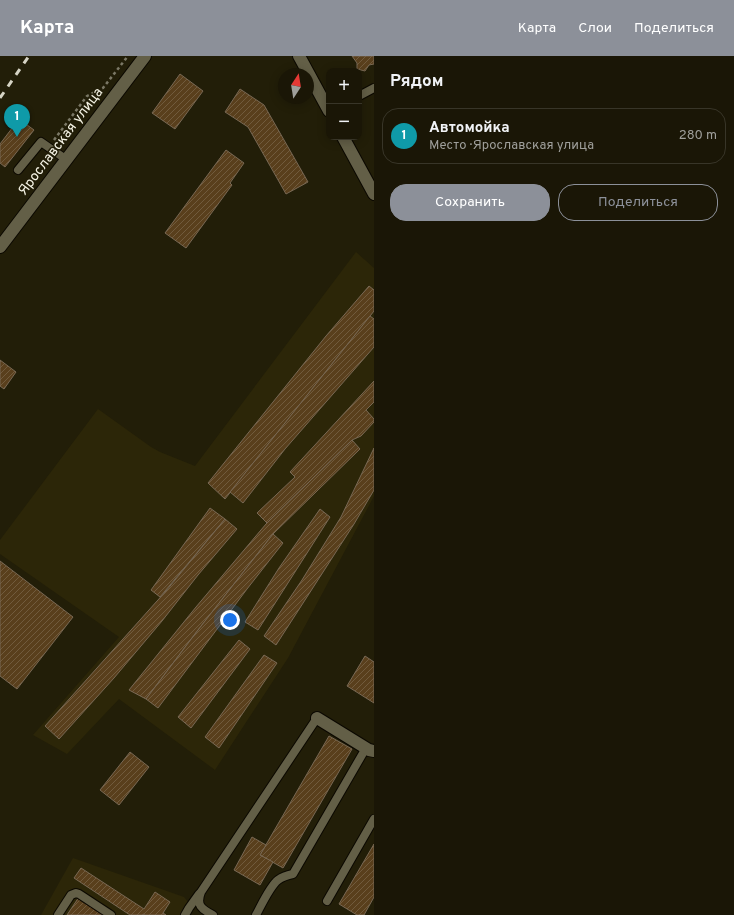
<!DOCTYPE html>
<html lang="ru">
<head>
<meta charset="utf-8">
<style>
	body { margin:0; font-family:Overpass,sans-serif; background:#272314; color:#f1f3f6 }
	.controls { position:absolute; right:12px; top:12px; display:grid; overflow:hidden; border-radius:8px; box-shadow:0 2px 10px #0003 }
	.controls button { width:36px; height:36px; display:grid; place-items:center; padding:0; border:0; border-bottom:1px solid #383528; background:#1a1606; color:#f1f3f6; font:20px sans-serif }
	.compass { position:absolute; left:278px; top:12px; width:36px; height:36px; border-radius:50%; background:#1a1606; box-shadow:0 2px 10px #0003; rotate:12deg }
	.you { position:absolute; left:230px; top:564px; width:14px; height:14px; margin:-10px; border:3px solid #fff; border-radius:50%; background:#1a73e8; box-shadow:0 0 0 6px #1a73e833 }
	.badge { display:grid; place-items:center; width:26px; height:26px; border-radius:50%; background:#8c9099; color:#fff; font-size:13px; font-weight:700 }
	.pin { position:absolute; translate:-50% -33px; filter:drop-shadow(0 1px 2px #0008) }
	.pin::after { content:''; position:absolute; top:21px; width:14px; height:12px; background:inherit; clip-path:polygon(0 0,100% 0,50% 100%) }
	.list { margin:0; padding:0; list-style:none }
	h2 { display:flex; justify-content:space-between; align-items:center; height:52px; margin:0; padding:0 16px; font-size:17px }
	h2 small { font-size:13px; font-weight:400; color:#9f9f9b }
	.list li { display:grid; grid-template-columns:26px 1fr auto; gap:12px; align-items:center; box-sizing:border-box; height:56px; margin:0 8px 8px; padding:0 8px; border:1px solid #383528; border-radius:16px }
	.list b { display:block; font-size:15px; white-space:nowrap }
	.list p { margin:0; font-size:13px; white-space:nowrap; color:#9f9f9b }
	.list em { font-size:13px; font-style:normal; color:#9f9f9b }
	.actions { display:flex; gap:8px; padding:12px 16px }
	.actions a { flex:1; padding:9px 0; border:1px solid #8c9099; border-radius:16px; text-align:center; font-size:14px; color:#8c9099 }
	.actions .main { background:#8c9099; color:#fff }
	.map { position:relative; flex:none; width:374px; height:859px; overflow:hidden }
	header { display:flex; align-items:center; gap:24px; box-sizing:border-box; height:56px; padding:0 20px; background:#8c9099; color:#fff }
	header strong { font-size:19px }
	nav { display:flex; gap:22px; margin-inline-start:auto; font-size:14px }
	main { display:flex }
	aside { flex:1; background:#1a1606 }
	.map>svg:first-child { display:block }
	.built { fill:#2c2608 }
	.building { fill:url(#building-hatch); stroke:#786854 }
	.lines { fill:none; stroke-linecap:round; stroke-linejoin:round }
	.service-casing { stroke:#0b0800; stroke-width:10 }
	.minor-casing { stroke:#0b0800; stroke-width:14 }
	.secondary-casing { stroke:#0b0800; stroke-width:14 }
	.path { stroke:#7b7866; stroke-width:2.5; stroke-dasharray:3 3; stroke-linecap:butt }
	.service { stroke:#635f47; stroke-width:8 }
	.minor { stroke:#635f47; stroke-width:12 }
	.secondary { stroke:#635f47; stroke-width:12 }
	.rail { stroke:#d6d4c5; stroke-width:3; stroke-dasharray:7 7; stroke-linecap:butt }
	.labels { text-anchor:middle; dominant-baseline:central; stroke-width:3; stroke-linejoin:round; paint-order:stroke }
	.street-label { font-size:14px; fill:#f6f4e6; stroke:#221e08 }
</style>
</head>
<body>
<header>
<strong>Карта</strong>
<nav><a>Карта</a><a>Слои</a><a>Поделиться</a></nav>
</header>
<main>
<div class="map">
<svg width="374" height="859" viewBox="0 0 374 859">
	<defs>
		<pattern id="building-hatch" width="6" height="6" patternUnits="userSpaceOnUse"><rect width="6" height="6" fill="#593f1c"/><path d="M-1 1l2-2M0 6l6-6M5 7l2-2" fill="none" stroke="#715b3d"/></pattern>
	</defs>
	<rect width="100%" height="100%" fill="#221e08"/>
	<g class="built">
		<polygon points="356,196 374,212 374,440 288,602 215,714 119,643 67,698 33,679 119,581 0,498 0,484 98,353 151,391 160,396 195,410"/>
		<polygon points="73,802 184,841 194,854 190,859 41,859"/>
	</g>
	<g class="building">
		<polygon points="352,0 374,0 374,8 369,9 365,15 357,13 357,7"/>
		<polygon points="180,18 203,35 175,73 152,57"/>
		<polygon points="240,33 264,49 308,126 286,138 248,71 225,56"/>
		<polygon points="19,63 34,74 5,111 0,107 0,88"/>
		<polygon points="226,94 244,107 230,127 232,129 186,192 165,177"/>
		<polygon points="369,230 374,234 374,255 225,443 208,427 326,280"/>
		<polygon points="370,260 374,263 374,291 285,393 243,447 230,436"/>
		<polygon points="0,304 16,316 4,333 0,330"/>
		<polygon points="374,325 374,346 366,354 374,363 374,366 361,380 352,384 267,467 257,457 295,421 290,416"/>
		<polygon points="352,384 360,393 273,478 198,574 146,643 129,634 196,551 266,468"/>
		<polygon points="374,392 374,434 354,468 276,589 264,580 302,524 341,461"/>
		<polygon points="210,452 225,463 160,541 151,534"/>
		<polygon points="320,453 330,461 258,574 245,566 279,512"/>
		<polygon points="225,463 237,473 198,519 162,565 114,622 59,683 45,670 166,535"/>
		<polygon points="273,478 283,487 247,533 158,652 146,643 198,574"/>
		<polygon points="0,505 73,561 17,633 0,620"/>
		<polygon points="239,584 250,593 191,672 178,661"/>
		<polygon points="264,599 277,607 219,692 205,681"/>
		<polygon points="365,600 374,606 374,647 347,630"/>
		<polygon points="329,680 352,693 283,812 260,799"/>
		<polygon points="130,696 149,711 119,749 100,734"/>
		<polygon points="252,781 266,789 260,799 273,806 260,829 234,814"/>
		<polygon points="374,788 374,841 364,859 357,859 339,848"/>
		<polygon points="81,812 144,853 155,836 170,846 163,857 166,859 145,859 143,858 143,859 130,859 74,822"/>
		<polygon points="79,841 104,858 103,859 67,859"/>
	</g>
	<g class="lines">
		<g class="service-casing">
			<g id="service">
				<polyline points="359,40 374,32"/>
				<polyline points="18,114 41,86 67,104"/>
				<polyline points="327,845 374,763"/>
				<polyline points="58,859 71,839 76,837 79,838 111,859"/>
				<polyline points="185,859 189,852 199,838"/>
				<path d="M213,859C201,853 196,849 201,836L317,662"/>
				<path d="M256,859C261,850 270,830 278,824C282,821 288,819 293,818L366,692"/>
			</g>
		</g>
		<g class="minor-casing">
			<polyline id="minor" points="317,662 369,694 374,695"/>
		</g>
		<g class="secondary-casing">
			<g id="secondary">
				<polyline points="299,0 329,55"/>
				<polyline points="343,81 374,138"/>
				<polyline points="0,191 145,0"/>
			</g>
		</g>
		<polyline class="path" points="54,84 87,40 103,32 128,0"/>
		<use href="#service" class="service"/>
		<use href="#minor" class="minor"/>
		<use href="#secondary" class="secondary"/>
		<polyline class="rail" points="0,42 29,0"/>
	</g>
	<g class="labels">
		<g class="street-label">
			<text transform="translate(61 86) rotate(-53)">Ярославская улица</text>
		</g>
	</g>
</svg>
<div class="controls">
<button>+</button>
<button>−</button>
</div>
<svg class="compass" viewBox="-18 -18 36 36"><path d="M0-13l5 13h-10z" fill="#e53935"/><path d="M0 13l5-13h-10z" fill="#9f9f9b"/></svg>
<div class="you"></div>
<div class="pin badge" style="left:17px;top:81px;background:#0f9aa8">1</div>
</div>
<aside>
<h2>Рядом<small></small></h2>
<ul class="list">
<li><span class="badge" style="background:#0f9aa8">1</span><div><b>Автомойка</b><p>Место · Ярославская улица</p></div><em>280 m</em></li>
</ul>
<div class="actions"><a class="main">Сохранить</a><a>Поделиться</a></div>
</aside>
</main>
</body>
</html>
